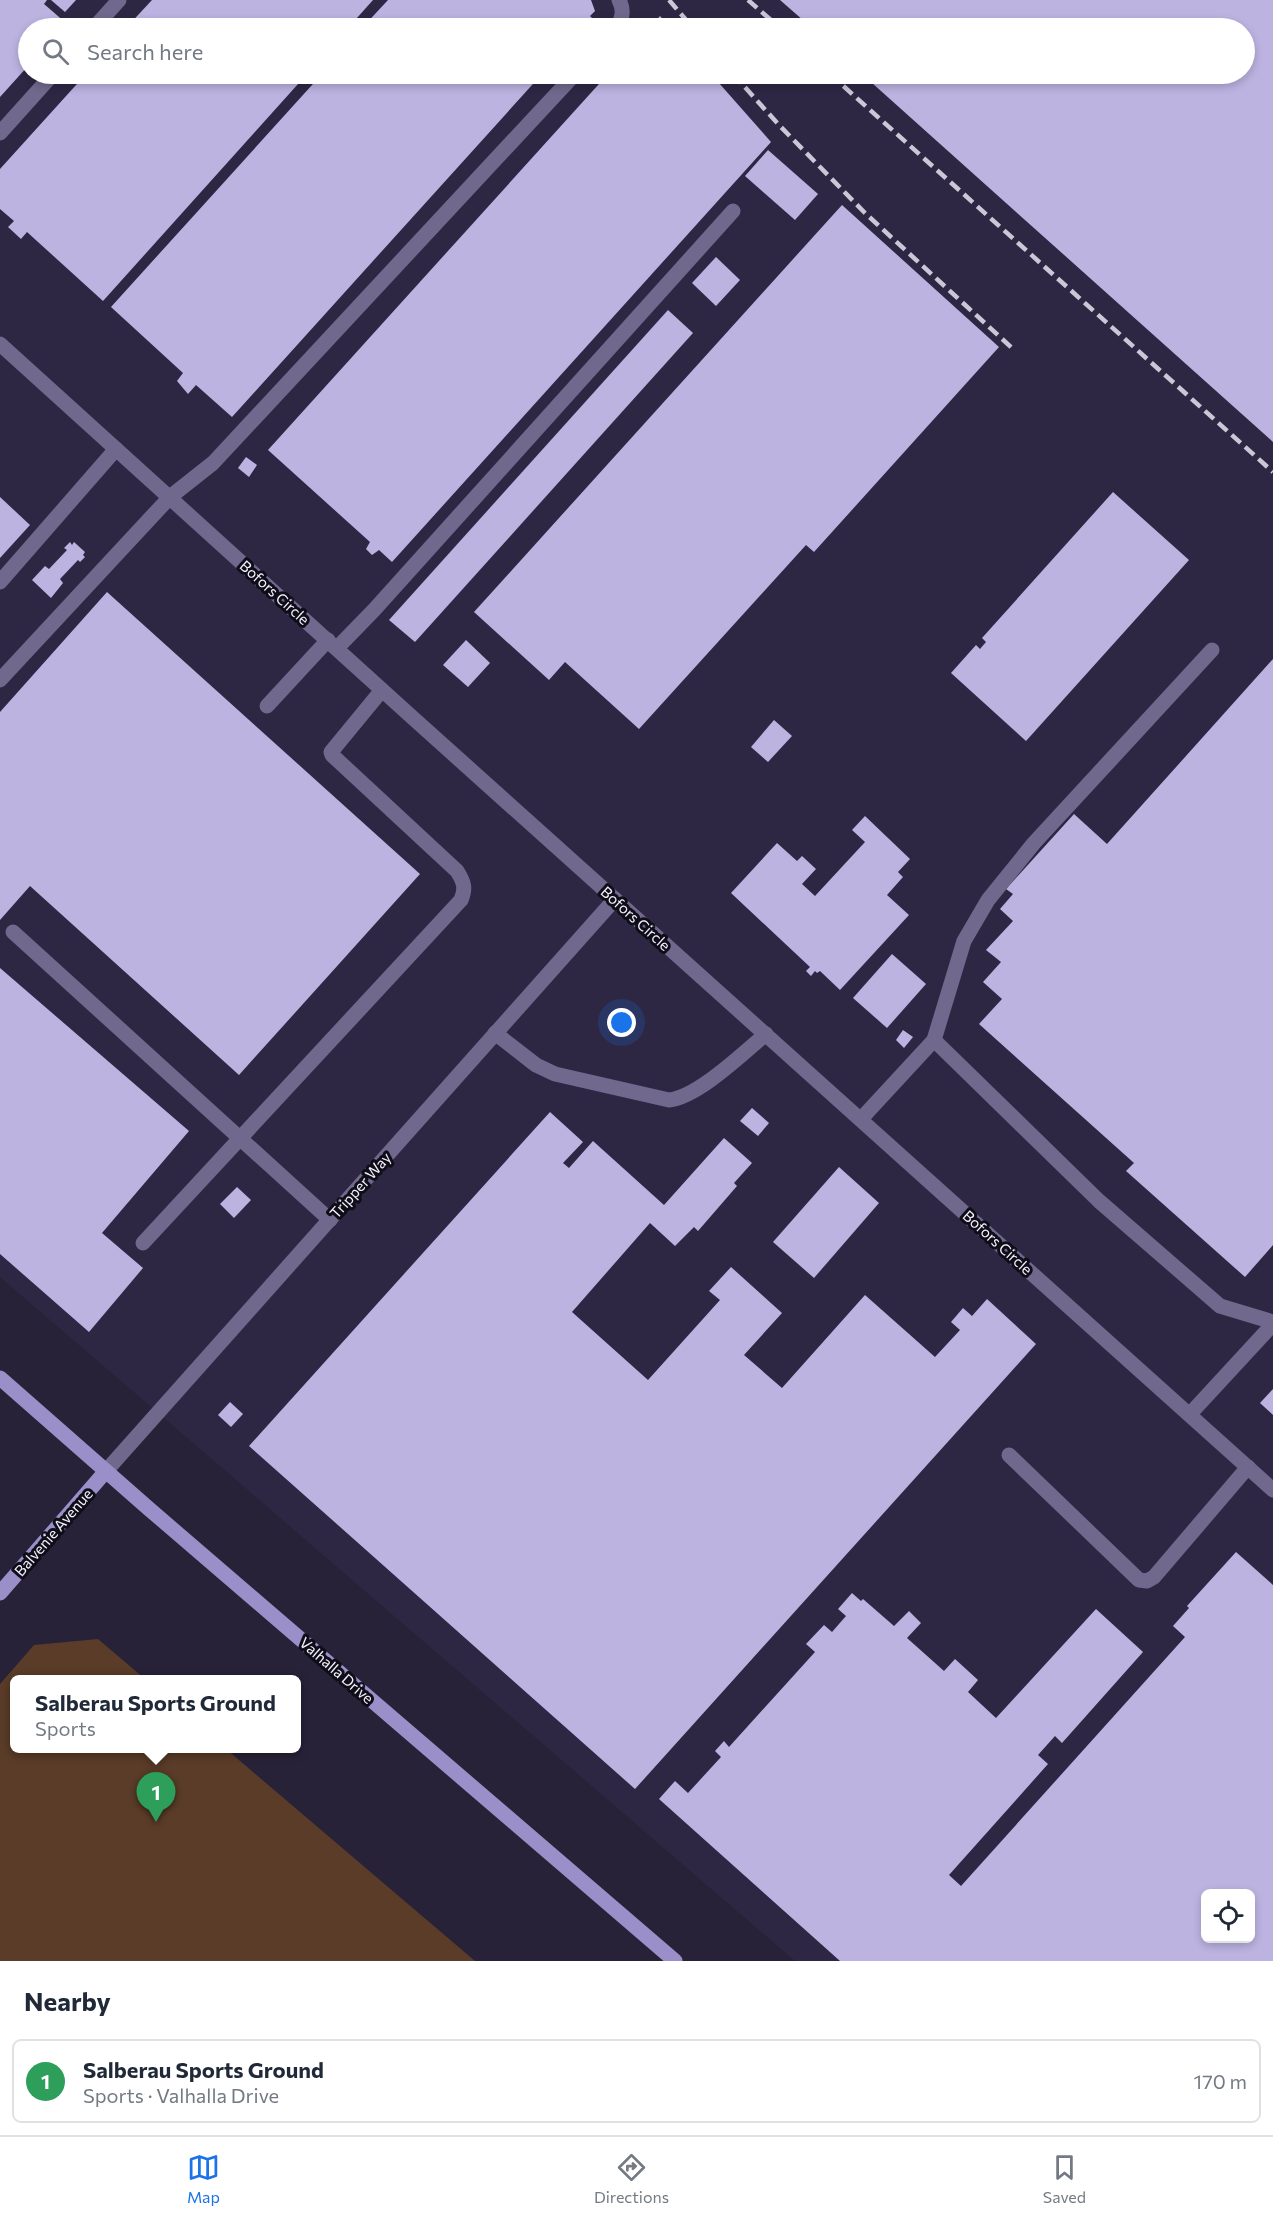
<!DOCTYPE html>
<html lang="en">
<head>
<meta charset="utf-8">
<style>
	body { margin:0; font-family:Commissioner,sans-serif; background:#f2f2f3; color:#1f2937 }
	.controls { position:absolute; right:18px; bottom:18px; display:grid; overflow:hidden; border-radius:9px; box-shadow:0 3px 9px #0003 }
	.controls button { width:54px; height:54px; display:grid; place-items:center; padding:0; border:0; border-bottom:2px solid #e0e1e3; background:#fff; color:#1f2937; font:30px sans-serif }
	.you { position:absolute; left:622px; top:1023px; width:21px; height:21px; margin:-15px; border:4px solid #fff; border-radius:50%; background:#1a73e8; box-shadow:0 0 0 9px #1a73e833 }
	.badge { display:grid; place-items:center; width:39px; height:39px; border-radius:50%; background:#1a73e8; color:#fff; font-size:20px; font-weight:700 }
	.pin { position:absolute; translate:-50% -50px; filter:drop-shadow(0 2px 3px #0008) }
	.pin::after { content:''; position:absolute; top:32px; width:21px; height:18px; background:inherit; clip-path:polygon(0 0,100% 0,50% 100%) }
	.popup { position:absolute; left:10px; top:1675px; width:291px; height:78px; box-sizing:border-box; display:grid; place-content:center; border-radius:9px; background:#fff; filter:drop-shadow(0 2px 4px #0005); font-size:20px; white-space:nowrap; color:#747a83 }
	.popup b { font-size:22px; color:#1f2937 }
	.popup::after { content:''; position:absolute; left:50%; top:100%; margin-left:-12px; border:12px solid transparent; border-top-color:#fff }
	.list { margin:0; padding:0; list-style:none }
	h2 { display:flex; justify-content:space-between; align-items:center; height:78px; margin:0; padding:0 24px; font-size:26px }
	h2 small { font-size:20px; font-weight:400; color:#747a83 }
	.list li { display:grid; grid-template-columns:39px 1fr auto; gap:18px; align-items:center; box-sizing:border-box; height:84px; margin:0 12px 12px; padding:0 12px; border:2px solid #e0e1e3; border-radius:9px }
	.list b { display:block; font-size:22px; white-space:nowrap }
	.list p { margin:0; font-size:20px; white-space:nowrap; color:#747a83 }
	.list em { font-size:20px; font-style:normal; color:#747a83 }
	.icon { flex:none; width:33px; height:33px; fill:none; stroke:currentColor; stroke-width:2; stroke-linecap:round; stroke-linejoin:round }
	.map { position:relative; flex:none; width:1273px; height:1961px; overflow:hidden }
	.search { position:absolute; background:#fff; box-shadow:0 3px 9px #0003; left:18px; right:18px; top:18px; height:66px; display:flex; align-items:center; gap:15px; box-sizing:border-box; padding:0 21px; border-radius:33px; color:#747a83; font-size:22px }
	.sheet { height:174px; background:#fff }
	nav { display:flex; justify-content:space-around; align-items:center; box-sizing:border-box; height:84px; border-top:2px solid #e0e1e3; background:#fff; font-size:16px; color:#747a83 }
	nav a { display:grid; justify-items:center; gap:3px }
	nav .on { color:#1a73e8 }
	.map>svg:first-child { display:block }
	.built { fill:#2e2744; fill-rule:evenodd }
	.green { fill:#5a3c28 }
	.building { fill:#bcb3e1; fill-rule:evenodd }
	.lines { fill:none; stroke-linecap:round; stroke-linejoin:round }
	.lane { stroke:#70698d; stroke-width:15 }
	.street { stroke:#70698d; stroke-width:15 }
	.secondary { stroke:#9b8fc9; stroke-width:15 }
	.rail { stroke:#cac7d6; stroke-width:4.5; stroke-dasharray:12 6; stroke-linecap:butt }
	.labels { text-anchor:middle; dominant-baseline:central; stroke-width:6; stroke-linejoin:round; paint-order:stroke }
	.street-label { font-size:15px; fill:#f4f2ff; stroke:#0f0d17 }
</style>
</head>
<body>
<div class="map">
<svg width="1273" height="1961" viewBox="0 0 1273 1961">
	<rect width="100%" height="100%" fill="#272238"/>
	<path class="built" d="M0,0H1273V1961H795L0,1277ZM28,28H1244V74H28ZM1206,1894H1250V1938H1206Z"/>
	<polygon class="green" points="98,1639 145,1679 15,1680 15,1748 226,1749 475,1961 0,1961 0,1684 34,1645"/>
	<g class="building">
		<polygon points="0,0 47,0 44,4 66,23 62,28 28,28 28,66 0,97"/>
		<polygon points="51,0 76,0 65,12"/>
		<polygon points="152,0 373,0 348,28 126,28"/>
		<polygon points="388,0 591,0 595,11 590,16 592,18 583,28 362,28"/>
		<polygon points="780,0 1273,0 1273,442 862,74 1244,74 1244,28 812,28"/>
		<polygon points="660,16 671,28 649,28"/>
		<polygon points="86,74 307,74 103,301 27,232 21,239 8,227 14,221 0,209 0,169"/>
		<polygon points="322,74 542,74 232,417 196,385 188,394 177,381 183,373 111,307"/>
		<polygon points="608,74 711,74 771,142 392,562 379,550 372,555 366,549 370,542 268,450"/>
		<polygon points="768,150 818,194 795,220 745,176"/>
		<polygon points="842,205 999,347 814,552 806,545 639,729 565,662 549,680 474,612"/>
		<polygon points="716,257 740,280 716,306 692,283"/>
		<polygon points="668,310 693,333 415,642 389,620"/>
		<polygon points="246,457 257,465 249,477 238,468"/>
		<polygon points="1113,492 1189,560 1026,741 951,673 976,645 980,649 986,642 982,638"/>
		<polygon points="0,497 30,525 0,558"/>
		<polygon points="70,542 72,545 74,542 85,552 83,555 85,557 80,562 78,560 60,579 63,583 51,598 32,580 45,566 49,569 67,550 64,548"/>
		<polygon points="107,592 420,874 239,1075 30,886 0,920 0,712"/>
		<polygon points="466,640 490,663 468,687 443,665"/>
		<polygon points="1273,659 1273,1245 1245,1277 1126,1171 1134,1163 979,1024 1002,999 983,982 1001,962 986,950 1013,921 1000,909 1013,894 1006,889 1074,814 1107,844"/>
		<polygon points="774,720 792,736 768,762 751,747"/>
		<polygon points="865,816 910,859 898,872 903,877 887,895 909,915 840,990 820,971 817,973 815,971 811,976 806,971 810,967 731,893 777,843 797,861 802,856 816,869 802,884 815,896 865,842 852,830"/>
		<polygon points="892,954 926,984 887,1028 853,998"/>
		<polygon points="0,968 189,1131 102,1233 143,1268 89,1332 0,1254"/>
		<polygon points="903,1030 913,1037 904,1048 896,1040"/>
		<polygon points="752,1108 769,1123 758,1136 740,1121"/>
		<polygon points="550,1112 583,1142 563,1163 569,1168 593,1141 664,1205 724,1138 752,1163 734,1183 737,1186 698,1231 694,1227 675,1246 650,1223 572,1312 648,1380 720,1300 709,1291 731,1267 782,1313 744,1355 782,1388 865,1295 935,1357 960,1330 951,1322 963,1308 972,1316 987,1299 1036,1344 635,1789 249,1446"/>
		<polygon points="839,1167 879,1203 814,1278 773,1242"/>
		<polygon points="237,1187 251,1200 234,1218 220,1204"/>
		<polygon points="1273,1389 1273,1415 1260,1403"/>
		<polygon points="230,1402 243,1414 231,1427 218,1415"/>
		<path d="M1236,1552L1273,1585V1961H840L659,1799L675,1781L688,1793L721,1757L715,1751L724,1741L729,1747L815,1652L806,1644L824,1625L832,1632L846,1616L838,1609L852,1593L861,1601L863,1599L894,1626L909,1611L921,1623L907,1638L944,1671L955,1659L978,1680L968,1692L996,1718L1096,1609L1143,1652L1062,1743L1055,1736L1038,1755L1048,1764L949,1875L961,1886L1185,1637L1173,1626L1189,1608L1187,1606ZM1206,1894H1250V1938H1206Z"/>
	</g>
	<g class="lines">
		<g class="lane">
			<polyline points="94,28 119,0"/>
			<path d="M616,28C623,20 624,9 619,0"/>
			<polyline points="0,133 53,74"/>
			<polyline points="0,582 116,449"/>
			<polyline points="337,648 374,610 733,211"/>
			<polyline points="1212,650 1034,843 988,900 964,941 934,1040 1099,1201 1220,1306 1273,1322"/>
			<polyline points="0,680 170,497 213,463 575,74"/>
			<polyline points="267,706 328,640"/>
			<polyline points="13,932 330,1220"/>
			<path d="M495,1033L536,1065L555,1074L669,1100C698,1097 743,1053 766,1034"/>
			<polyline points="861,1119 934,1040"/>
			<path d="M143,1243L461,900C466,888 464,882 457,871L332,755L331,752L382,690"/>
			<polyline points="1190,1414 1273,1324"/>
			<polyline points="1009,1455 1139,1580 1147,1581 1154,1577 1248,1467"/>
		</g>
		<g class="street">
			<polyline points="0,344 413,718 1273,1490"/>
			<polyline points="106,1471 615,899"/>
		</g>
		<g class="secondary">
			<polyline points="0,1378 148,1508 675,1961"/>
			<polyline points="0,1593 106,1471"/>
		</g>
		<g class="rail">
			<polyline points="669,0 693,28"/>
			<polyline points="748,0 780,28"/>
			<polyline points="733,74 779,125 865,213 1012,348"/>
			<polyline points="830,74 1273,472"/>
		</g>
	</g>
	<g class="labels">
		<g class="street-label">
			<text transform="translate(275 592) rotate(42)">Bofors Circle</text>
			<text transform="translate(636 918) rotate(42)">Bofors Circle</text>
			<text transform="translate(360 1185) rotate(-48)">Tripper Way</text>
			<text transform="translate(998 1242) rotate(42)">Bofors Circle</text>
			<text transform="translate(53 1532) rotate(-49)">Balvenie Avenue</text>
			<text transform="translate(337 1670) rotate(41)">Valhalla Drive</text>
		</g>
	</g>
</svg>
<div class="controls">
<button><svg class="icon" aria-label="locate" viewBox="0 0 24 24"><circle cx="12" cy="12" r="6"/><path d="M12 2v4M12 18v4M2 12h4M18 12h4"/></svg></button>
</div>
<div class="you"></div>
<div class="pin badge" style="left:156px;top:1822px;background:#2e9e5b">1</div>
<div class="popup"><b>Salberau Sports Ground</b>Sports</div>
<div class="search"><svg class="icon" aria-label="search" viewBox="0 0 24 24"><circle cx="10" cy="10" r="6"/><path d="M15 15l6 6"/></svg>Search here</div>
</div>
<section class="sheet">
<h2>Nearby<small></small></h2>
<ul class="list">
<li><span class="badge" style="background:#2e9e5b">1</span><div><b>Salberau Sports Ground</b><p>Sports · Valhalla Drive</p></div><em>170 m</em></li>
</ul>
</section>
<nav>
<a class="on"><svg class="icon" aria-label="map" viewBox="0 0 24 24"><path d="M3 6l6-2 6 2 6-2v14l-6 2-6-2-6 2zM9 4v14M15 6v14"/></svg>Map</a>
<a><svg class="icon" aria-label="directions" viewBox="0 0 24 24"><path d="M12 3l9 9-9 9-9-9zM9 14v-3h6M13 9l2 2-2 2"/></svg>Directions</a>
<a><svg class="icon" aria-label="saved" viewBox="0 0 24 24"><path d="M7 4h10v16l-5-4-5 4z"/></svg>Saved</a>
</nav>
</body>
</html>
